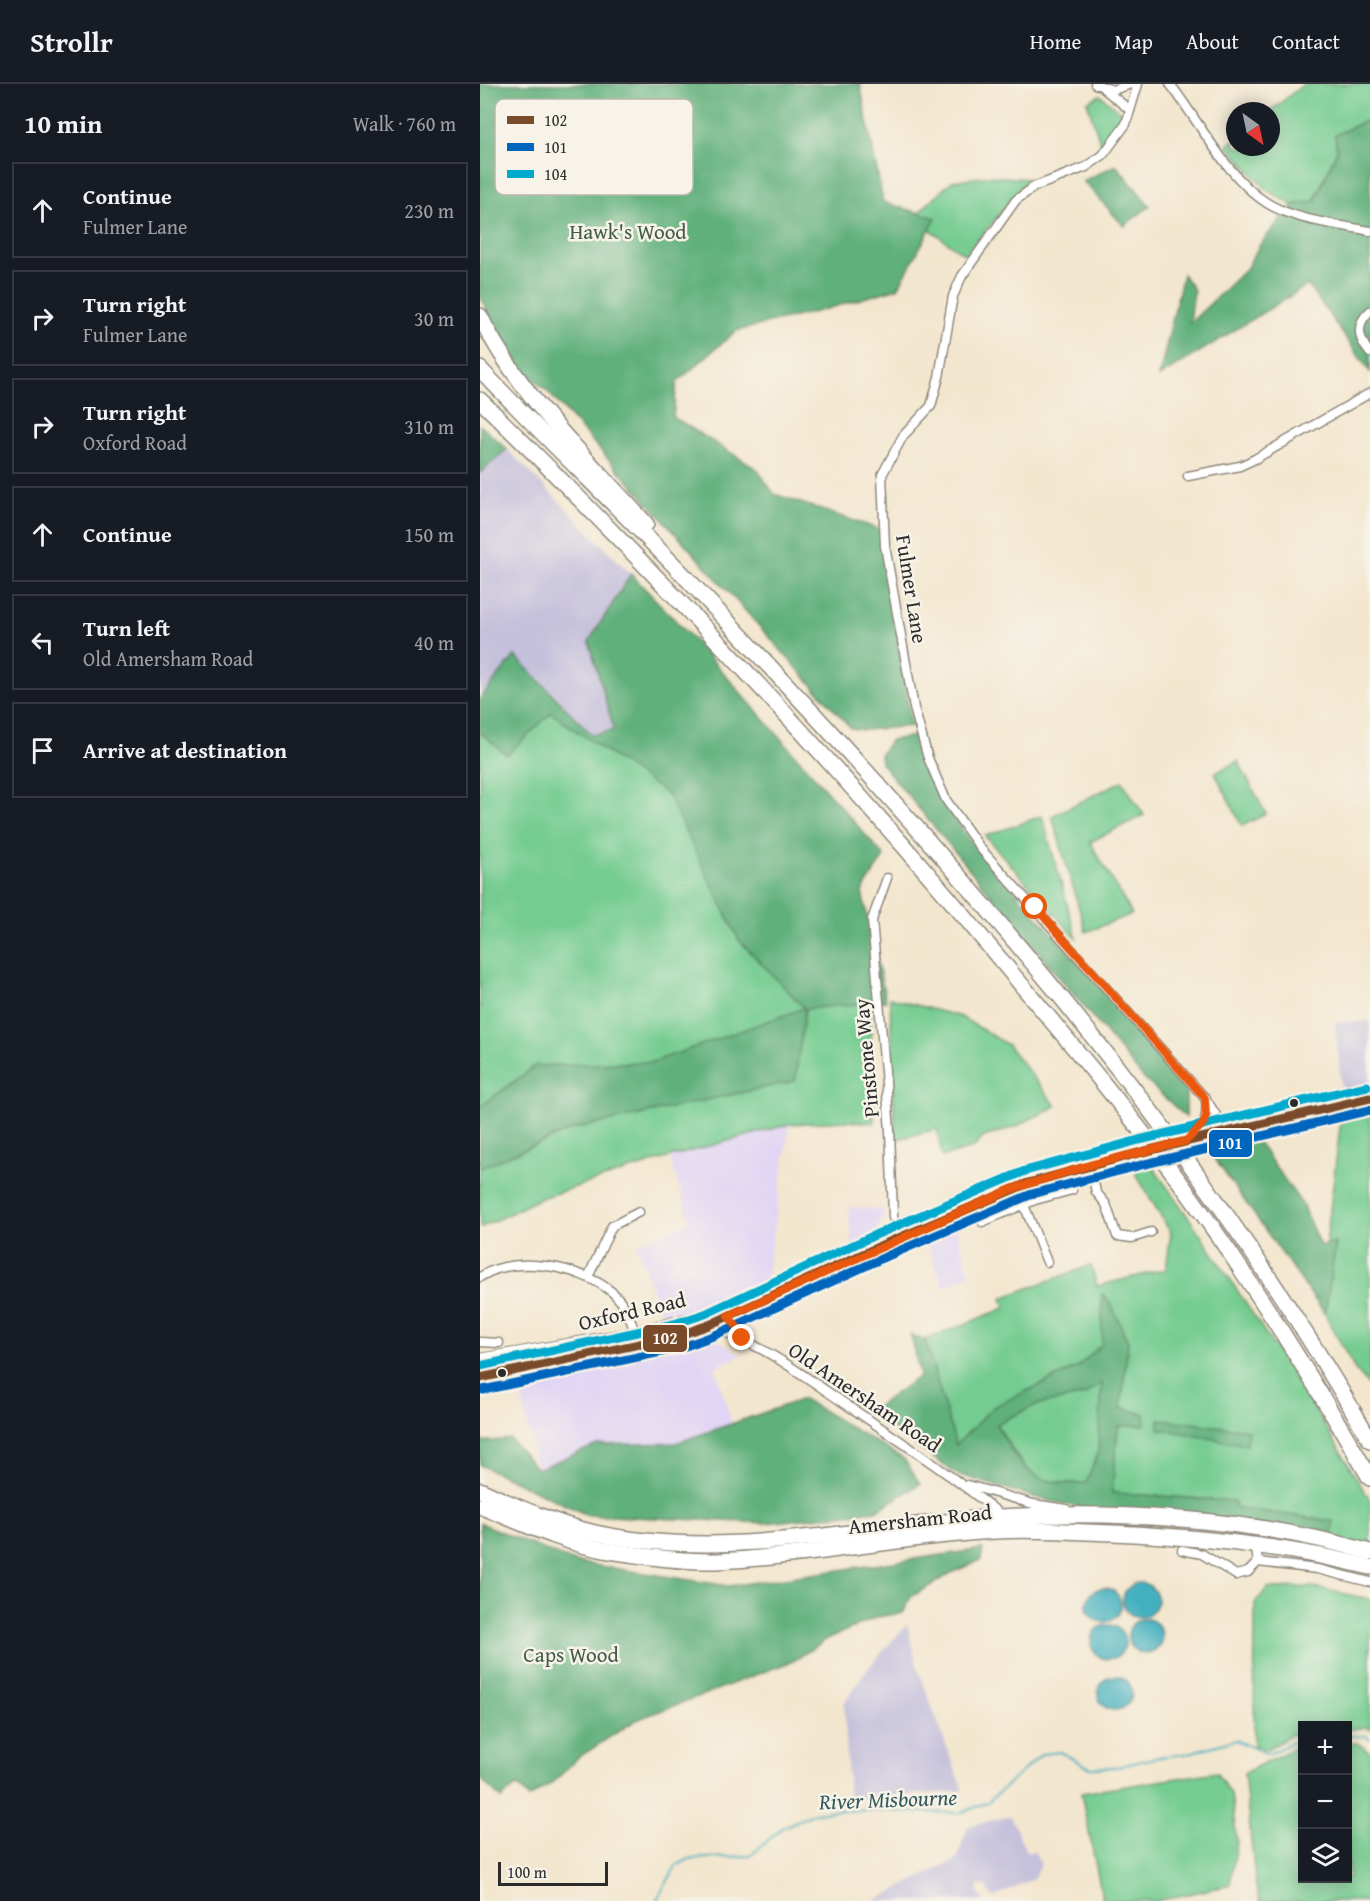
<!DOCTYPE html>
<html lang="en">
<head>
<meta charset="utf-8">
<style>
	body { margin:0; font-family:"Gentium Book Plus",serif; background:#242831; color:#f1f3f6 }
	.controls { position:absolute; right:18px; bottom:18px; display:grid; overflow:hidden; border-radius:0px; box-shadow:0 3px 15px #0003 }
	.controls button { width:54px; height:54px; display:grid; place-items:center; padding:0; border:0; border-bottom:2px solid #363941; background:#171b24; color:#f1f3f6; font:30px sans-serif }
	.compass { position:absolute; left:746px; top:18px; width:54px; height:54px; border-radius:50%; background:#171b24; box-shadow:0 3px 15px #0003; rotate:147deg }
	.scale { position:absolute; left:18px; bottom:15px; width:110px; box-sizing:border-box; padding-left:6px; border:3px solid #2b2b2b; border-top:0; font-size:16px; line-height:21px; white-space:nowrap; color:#2b2b2b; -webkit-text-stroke:4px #f7f3e8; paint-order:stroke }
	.stop { position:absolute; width:18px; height:18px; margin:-14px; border:4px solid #ea580c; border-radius:50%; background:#fff }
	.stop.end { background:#ea580c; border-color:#fff; box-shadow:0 2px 6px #0008 }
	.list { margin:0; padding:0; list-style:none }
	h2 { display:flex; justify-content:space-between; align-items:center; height:78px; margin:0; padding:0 24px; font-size:26px }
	h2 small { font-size:20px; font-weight:400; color:#9ea1a6 }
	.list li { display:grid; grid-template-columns:39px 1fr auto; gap:18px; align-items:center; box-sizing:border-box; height:96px; margin:0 12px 12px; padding:0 12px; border:2px solid #363941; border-radius:0px }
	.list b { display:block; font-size:22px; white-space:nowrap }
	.list p { margin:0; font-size:20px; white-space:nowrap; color:#9ea1a6 }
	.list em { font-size:20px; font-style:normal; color:#9ea1a6 }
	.icon { flex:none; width:33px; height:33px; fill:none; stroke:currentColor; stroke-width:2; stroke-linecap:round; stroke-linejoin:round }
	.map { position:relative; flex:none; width:890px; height:1817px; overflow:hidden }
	header { display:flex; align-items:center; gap:36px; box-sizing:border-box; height:84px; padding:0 30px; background:#171b24; border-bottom:2px solid #363941 }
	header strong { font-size:28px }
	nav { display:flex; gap:33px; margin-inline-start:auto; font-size:21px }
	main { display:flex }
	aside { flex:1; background:#171b24 }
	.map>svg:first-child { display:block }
	.built { fill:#e1d4f4 }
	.industrial { fill:#c5c0db }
	.green { fill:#75cc91; stroke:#507c5e; stroke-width:1.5 }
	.forest { fill:#60b07b; stroke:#466e53; stroke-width:1.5; fill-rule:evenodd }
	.water { fill:#42b0bf; stroke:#366e75; stroke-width:1.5 }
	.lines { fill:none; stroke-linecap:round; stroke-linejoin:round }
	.stream { stroke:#42b0bf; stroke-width:2 }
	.street-casing { stroke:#8f887c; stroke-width:11 }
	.primary-casing { stroke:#8f887c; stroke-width:16 }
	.highway-casing { stroke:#8f887c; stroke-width:18 }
	.street { stroke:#fff; stroke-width:8 }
	.primary { stroke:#fff; stroke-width:14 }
	.highway { stroke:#fff; stroke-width:15 }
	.primary-bridge-casing { stroke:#8f887c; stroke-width:16; stroke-linecap:butt }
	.primary-bridge { stroke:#fff; stroke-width:14 }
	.bus-1-casing { stroke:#f7f3e8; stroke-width:14 }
	.bus-2-casing { stroke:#f7f3e8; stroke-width:14 }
	.bus-3-casing { stroke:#f7f3e8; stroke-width:14 }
	.bus-1 { stroke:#7a4b2a; stroke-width:9 }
	.bus-2 { stroke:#0065bd; stroke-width:9 }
	.bus-3 { stroke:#00a9ce; stroke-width:9 }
	.route { stroke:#ea580c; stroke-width:8 }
	.bus-dot { fill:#2b2b2b; stroke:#f7f3e8; stroke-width:2 }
	.labels { text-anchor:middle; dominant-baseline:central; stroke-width:5; stroke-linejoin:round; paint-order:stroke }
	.park-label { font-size:21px; fill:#415b4a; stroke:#f7f3e8 }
	.street-label { font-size:21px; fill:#2b2b2b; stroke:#f7f3e8 }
	.water-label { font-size:22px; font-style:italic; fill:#335a5f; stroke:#f7f3e8 }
	.key { fill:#f7f3e8; stroke:#bab7af; stroke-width:1.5 }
	.key-label { font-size:16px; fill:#2b2b2b }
	.line-badge { stroke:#f7f3e8; stroke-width:2 }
	.badge-label { font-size:16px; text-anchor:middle; font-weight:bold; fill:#fff }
</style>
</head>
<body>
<header>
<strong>Strollr</strong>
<nav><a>Home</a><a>Map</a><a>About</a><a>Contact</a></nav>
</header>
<main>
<aside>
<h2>10 min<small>Walk · 760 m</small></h2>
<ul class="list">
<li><svg class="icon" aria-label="ahead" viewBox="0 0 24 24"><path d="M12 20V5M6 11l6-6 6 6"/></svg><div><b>Continue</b><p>Fulmer Lane</p></div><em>230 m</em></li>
<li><svg class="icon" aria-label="right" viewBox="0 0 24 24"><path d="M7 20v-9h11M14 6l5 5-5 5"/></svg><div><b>Turn right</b><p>Fulmer Lane</p></div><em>30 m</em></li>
<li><svg class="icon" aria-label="right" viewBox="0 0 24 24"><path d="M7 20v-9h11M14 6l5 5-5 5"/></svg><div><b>Turn right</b><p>Oxford Road</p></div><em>310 m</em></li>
<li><svg class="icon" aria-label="ahead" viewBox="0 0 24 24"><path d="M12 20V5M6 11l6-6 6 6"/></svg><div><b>Continue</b></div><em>150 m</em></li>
<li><svg class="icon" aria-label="left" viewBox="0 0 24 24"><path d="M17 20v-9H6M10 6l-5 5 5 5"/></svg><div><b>Turn left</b><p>Old Amersham Road</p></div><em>40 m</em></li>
<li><svg class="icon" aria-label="arrive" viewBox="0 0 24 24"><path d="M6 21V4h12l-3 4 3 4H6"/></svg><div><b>Arrive at destination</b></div></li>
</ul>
</aside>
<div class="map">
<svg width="890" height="1817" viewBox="0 0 890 1817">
	<rect width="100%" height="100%" fill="#f7f3e8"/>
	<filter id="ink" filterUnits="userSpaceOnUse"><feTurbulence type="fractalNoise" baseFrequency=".0167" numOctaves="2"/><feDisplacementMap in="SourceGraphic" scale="12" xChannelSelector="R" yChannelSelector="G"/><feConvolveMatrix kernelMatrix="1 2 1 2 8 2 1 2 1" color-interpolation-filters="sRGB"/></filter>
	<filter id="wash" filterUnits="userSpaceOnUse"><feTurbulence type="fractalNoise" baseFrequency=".008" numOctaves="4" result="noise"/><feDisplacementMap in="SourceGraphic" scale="24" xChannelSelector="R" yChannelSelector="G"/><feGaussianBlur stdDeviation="1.35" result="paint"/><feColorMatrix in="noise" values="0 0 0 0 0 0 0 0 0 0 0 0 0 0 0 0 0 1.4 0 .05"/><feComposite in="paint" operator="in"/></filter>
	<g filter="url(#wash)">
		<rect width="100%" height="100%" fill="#f3e6ce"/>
		<g class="built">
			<polygon points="310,1040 285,1201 243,1219 183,1236 156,1160 210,1138 190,1073"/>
			<polygon points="368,1123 405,1126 396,1147 373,1164"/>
			<polygon points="475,1141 490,1190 464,1204 445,1154"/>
			<polygon points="227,1250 262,1271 235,1283 252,1339 196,1359 117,1361 57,1385 38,1296"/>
		</g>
		<g class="industrial">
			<polygon points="27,365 151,490 109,557 134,646 112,651 35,572 0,615 0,389"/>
			<polygon points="890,937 890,1003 862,1009 855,939"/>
			<polygon points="427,1540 438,1585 483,1707 369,1715 364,1619 385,1588"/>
			<polygon points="530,1732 547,1769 554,1767 561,1781 553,1795 513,1814 505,1802 499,1801 497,1805 499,1811 505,1817 394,1817 477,1775 488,1742"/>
		</g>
		<g class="green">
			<polygon points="824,0 890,0 890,35 855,51 857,66 834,117 812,121 788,107 747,62 755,55 755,63 791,63 790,27"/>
			<polygon points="620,11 641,28 635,45 622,64 607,18"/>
			<polygon points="509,92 549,95 485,171 452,147 438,129 472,97"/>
			<polygon points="71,629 189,711 259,856 325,924 390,918 394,1039 365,1037 310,1040 190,1073 61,1114 0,1144 0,1084 93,1045 315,997 324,925 173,978 55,982 0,1023 0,648 27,670"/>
			<polygon points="758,677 786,730 762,742 735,689"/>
			<polygon points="642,697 664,731 610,758 652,830 606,848 572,732"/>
			<polygon points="562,732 597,855 505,752"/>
			<polygon points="410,914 481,933 528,961 576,1022 535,1043 504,1053 493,1064 462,1073 457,1045 415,1056"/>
			<polygon points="890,1027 890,1303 874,1284 845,1230 856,1159 846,1160 861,1034"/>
			<polygon points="668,1076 722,1153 825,1309 890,1416 890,1464 852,1455 852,1437 757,1424 753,1417 632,1409 638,1341 664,1341 665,1330 641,1324 648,1258 631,1220 623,1211 623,1260 598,1283 513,1323 475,1362 445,1256 525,1224 522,1214 611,1181 617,1202 686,1185 691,1149 654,1087"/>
			<path d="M622,1299L618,1369L606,1399C545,1401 547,1386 516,1340L556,1321L605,1311Z"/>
			<polygon points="832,1503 890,1515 890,1646 886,1643 868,1646 868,1642 822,1642 822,1650 811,1651 787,1666 774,1662 775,1519 788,1504"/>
			<polygon points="868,1659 877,1659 890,1668 890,1817 780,1817 776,1803 764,1689 822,1660 822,1794 868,1794"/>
			<polygon points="736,1688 751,1710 757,1758 750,1801 675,1817 623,1817 601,1709"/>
		</g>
		<g class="forest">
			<polygon points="0,0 380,0 403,118 456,134 418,204 343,226 256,247 197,298 193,333 277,385 294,410 399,445 432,642 383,646 371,644 67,307 43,287 17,249 0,211"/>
			<polygon points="890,35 890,288 828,201 679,293 703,190 714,206 710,239 766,185 779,162 812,121 835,117 857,67 855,51"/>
			<polygon points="636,81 670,122 644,142 603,97"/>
			<polygon points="0,341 27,365 0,389"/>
			<polygon points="151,490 217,559 404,772 382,808 406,917 325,925 315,997 93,1045 0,1084 0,1023 55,982 173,978 324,924 259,856 188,711 71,629 27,671 0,648 0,615 35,572 112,651 134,646 109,557"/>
			<polygon points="434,652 456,708 493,760 706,1000 706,1033 663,994 401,679 400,671 411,656"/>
			<polygon points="778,1058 822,1120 840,1162 856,1159 845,1230 729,1067"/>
			<path d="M622,1210L631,1220L648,1258L641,1324L665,1330V1341L638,1342L632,1409L753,1417L757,1424L853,1437L852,1455L611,1426L557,1414L476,1390L389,1328L440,1292L431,1251L445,1256L476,1361L513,1323L598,1283L622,1260ZM622,1299L618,1369L606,1399C549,1402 543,1386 516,1340L556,1321L605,1311Z"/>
			<polygon points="323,1315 424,1375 440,1400 396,1427 286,1439 107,1431 0,1381 0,1358 30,1355 57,1385 117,1361 196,1359"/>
			<polygon points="679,1335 768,1346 766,1361 679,1345"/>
			<path d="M0,1439L94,1478L249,1502L503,1465L501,1476L471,1489L431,1513L423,1529L397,1533L347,1555L313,1577L156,1636L96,1675L75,1697L49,1714L37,1701L21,1715C15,1707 3,1701 0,1692Z"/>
		</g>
		<g class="water">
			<circle cx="660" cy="1516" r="17"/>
			<circle cx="624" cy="1521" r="17"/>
			<circle cx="665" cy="1552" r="17"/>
			<circle cx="628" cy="1558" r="17"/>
			<circle cx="635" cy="1609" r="17"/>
		</g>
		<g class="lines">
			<g class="stream">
				<polyline points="868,1652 886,1652 890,1655"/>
				<polyline points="176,1817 196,1782 209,1775 270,1772 303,1743 335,1729 361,1726 482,1729 508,1718 562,1670 580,1668 610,1684 637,1683 674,1674 705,1670 755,1656 788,1670 822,1654"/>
			</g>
		</g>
	</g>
	<g filter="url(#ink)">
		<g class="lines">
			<g class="street-casing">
				<g id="street">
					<polyline points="615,0 633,6 651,0"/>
					<polyline points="658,0 646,40 623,71 606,83 554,103 536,116 482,192 473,212 459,293 451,322 423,352 402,391 405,462 434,624 448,674 466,716 501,765 725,1014 747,1048"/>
					<path d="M690,0C719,37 747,94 787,119C816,137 857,140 890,147"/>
					<polyline points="624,5 650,26"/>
					<path d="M890,227C875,240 878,255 890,269"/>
					<polyline points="708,392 760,382 775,375 890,309"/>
					<polyline points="407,794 392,836 410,1046 413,1133 419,1154"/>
					<path d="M712,1053C725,1043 728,1031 726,1014"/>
					<polyline points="610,1081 616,1108 626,1120 637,1152 652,1154 671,1148"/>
					<polyline points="544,1121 567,1178"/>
					<polyline points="502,1138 555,1116 592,1106"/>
					<path d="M0,1193C36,1170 100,1182 132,1208C146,1220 151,1236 156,1252"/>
					<polyline points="108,1193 132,1142 159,1128"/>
					<polyline points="245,1225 267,1254"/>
					<path d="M237,1232L244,1248C288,1264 328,1295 367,1321C420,1357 473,1392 524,1433"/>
					<polyline points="218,1247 244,1248"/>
					<polyline points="0,1258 19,1259"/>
					<polyline points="488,1401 553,1420 586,1425"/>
					<polyline points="702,1466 722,1470 756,1491 768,1488 778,1478 775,1460"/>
					<polyline points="778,1478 837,1485 890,1498"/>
				</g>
			</g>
			<g class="primary-casing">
				<g id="primary">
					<polyline points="706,1057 890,1014"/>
					<polyline points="0,1277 156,1250 236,1229 532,1105 662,1068"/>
					<polyline points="0,1294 178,1257 237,1237"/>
				</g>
			</g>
			<g class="highway-casing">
				<g id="highway">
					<path d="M0,232C39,312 107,374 166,440"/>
					<path d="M0,285C69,358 143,427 212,500C462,763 709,1040 890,1356"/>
					<path d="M0,316C180,492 353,674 514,868C574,940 635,1011 691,1086C764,1184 829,1288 890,1394"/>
					<path d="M0,1406C37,1423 75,1440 115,1449C250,1478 385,1441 521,1433C637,1426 778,1435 890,1468"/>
					<path d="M0,1422C40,1438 82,1458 124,1466C160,1472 200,1478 237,1477C331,1473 423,1452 516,1447C546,1445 577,1447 607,1448C702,1451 798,1460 890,1483"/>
				</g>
			</g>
			<use href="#street" class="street"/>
			<use href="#primary" class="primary"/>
			<use href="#highway" class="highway"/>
			<g class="primary-bridge-casing">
				<polyline id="primary-bridge" points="662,1068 706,1057"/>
			</g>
			<use href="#primary-bridge" class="primary-bridge"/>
			<g class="bus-1-casing">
				<polyline id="bus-1" points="0,1294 197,1252 229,1241 400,1162 548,1099 662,1068 890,1014"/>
			</g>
			<g class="bus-2-casing">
				<polyline id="bus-2" points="3,1306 200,1264 233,1252 405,1173 552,1110 665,1080 890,1026"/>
			</g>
			<g class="bus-3-casing">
				<polyline id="bus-3" points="0,1282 194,1240 225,1230 395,1151 545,1087 659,1056 887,1002"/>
			</g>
			<use href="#bus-1" class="bus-1"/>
			<use href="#bus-2" class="bus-2"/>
			<use href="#bus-3" class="bus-3"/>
		</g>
	</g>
	<g class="lines" filter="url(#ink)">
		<polyline class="route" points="262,1254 269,1257 248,1232 532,1105 610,1081 706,1057 723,1040 726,1032 725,1014 555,823"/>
	</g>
	<g class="bus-dot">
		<circle cx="814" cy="1019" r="5"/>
		<circle cx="22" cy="1289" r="5"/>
	</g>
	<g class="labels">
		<g class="park-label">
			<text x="148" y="147">Hawk's Wood</text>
			<text x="91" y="1570">Caps Wood</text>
		</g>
		<g class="street-label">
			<text transform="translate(432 505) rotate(81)">Fulmer Lane</text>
			<text transform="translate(386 974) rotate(-95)">Pinstone Way</text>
			<text transform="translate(152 1227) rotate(-13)">Oxford Road</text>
			<text transform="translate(385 1313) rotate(34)">Old Amersham Road</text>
			<text transform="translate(440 1435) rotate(-6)">Amersham Road</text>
		</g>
		<g class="water-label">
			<text transform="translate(408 1715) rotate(-2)">River Misbourne</text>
		</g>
	</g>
	<rect x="15" y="15" width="198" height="96" rx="9" class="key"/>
	<rect x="27" y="32" width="27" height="8" fill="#7a4b2a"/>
	<rect x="27" y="59" width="27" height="8" fill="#0065bd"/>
	<rect x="27" y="86" width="27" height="8" fill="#00a9ce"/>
	<g class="key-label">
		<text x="64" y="42">102</text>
		<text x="64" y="69">101</text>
		<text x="64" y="96">104</text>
	</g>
	<g class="line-badge">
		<rect x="728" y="1045" width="45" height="29" rx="6" fill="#0065bd"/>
		<rect x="162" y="1240" width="46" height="29" rx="6" fill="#7a4b2a"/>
	</g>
	<g class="badge-label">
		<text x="750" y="1065">101</text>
		<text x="185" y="1260">102</text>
	</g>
</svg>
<div class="controls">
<button>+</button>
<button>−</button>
<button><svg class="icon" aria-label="layers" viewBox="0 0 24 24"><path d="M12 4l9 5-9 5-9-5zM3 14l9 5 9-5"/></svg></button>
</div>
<svg class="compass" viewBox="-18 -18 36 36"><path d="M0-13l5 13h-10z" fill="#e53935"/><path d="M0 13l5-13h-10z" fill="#9ea1a6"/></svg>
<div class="scale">100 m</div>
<div class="stop" style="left:555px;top:823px"></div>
<div class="stop end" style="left:262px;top:1254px"></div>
</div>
</main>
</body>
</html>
